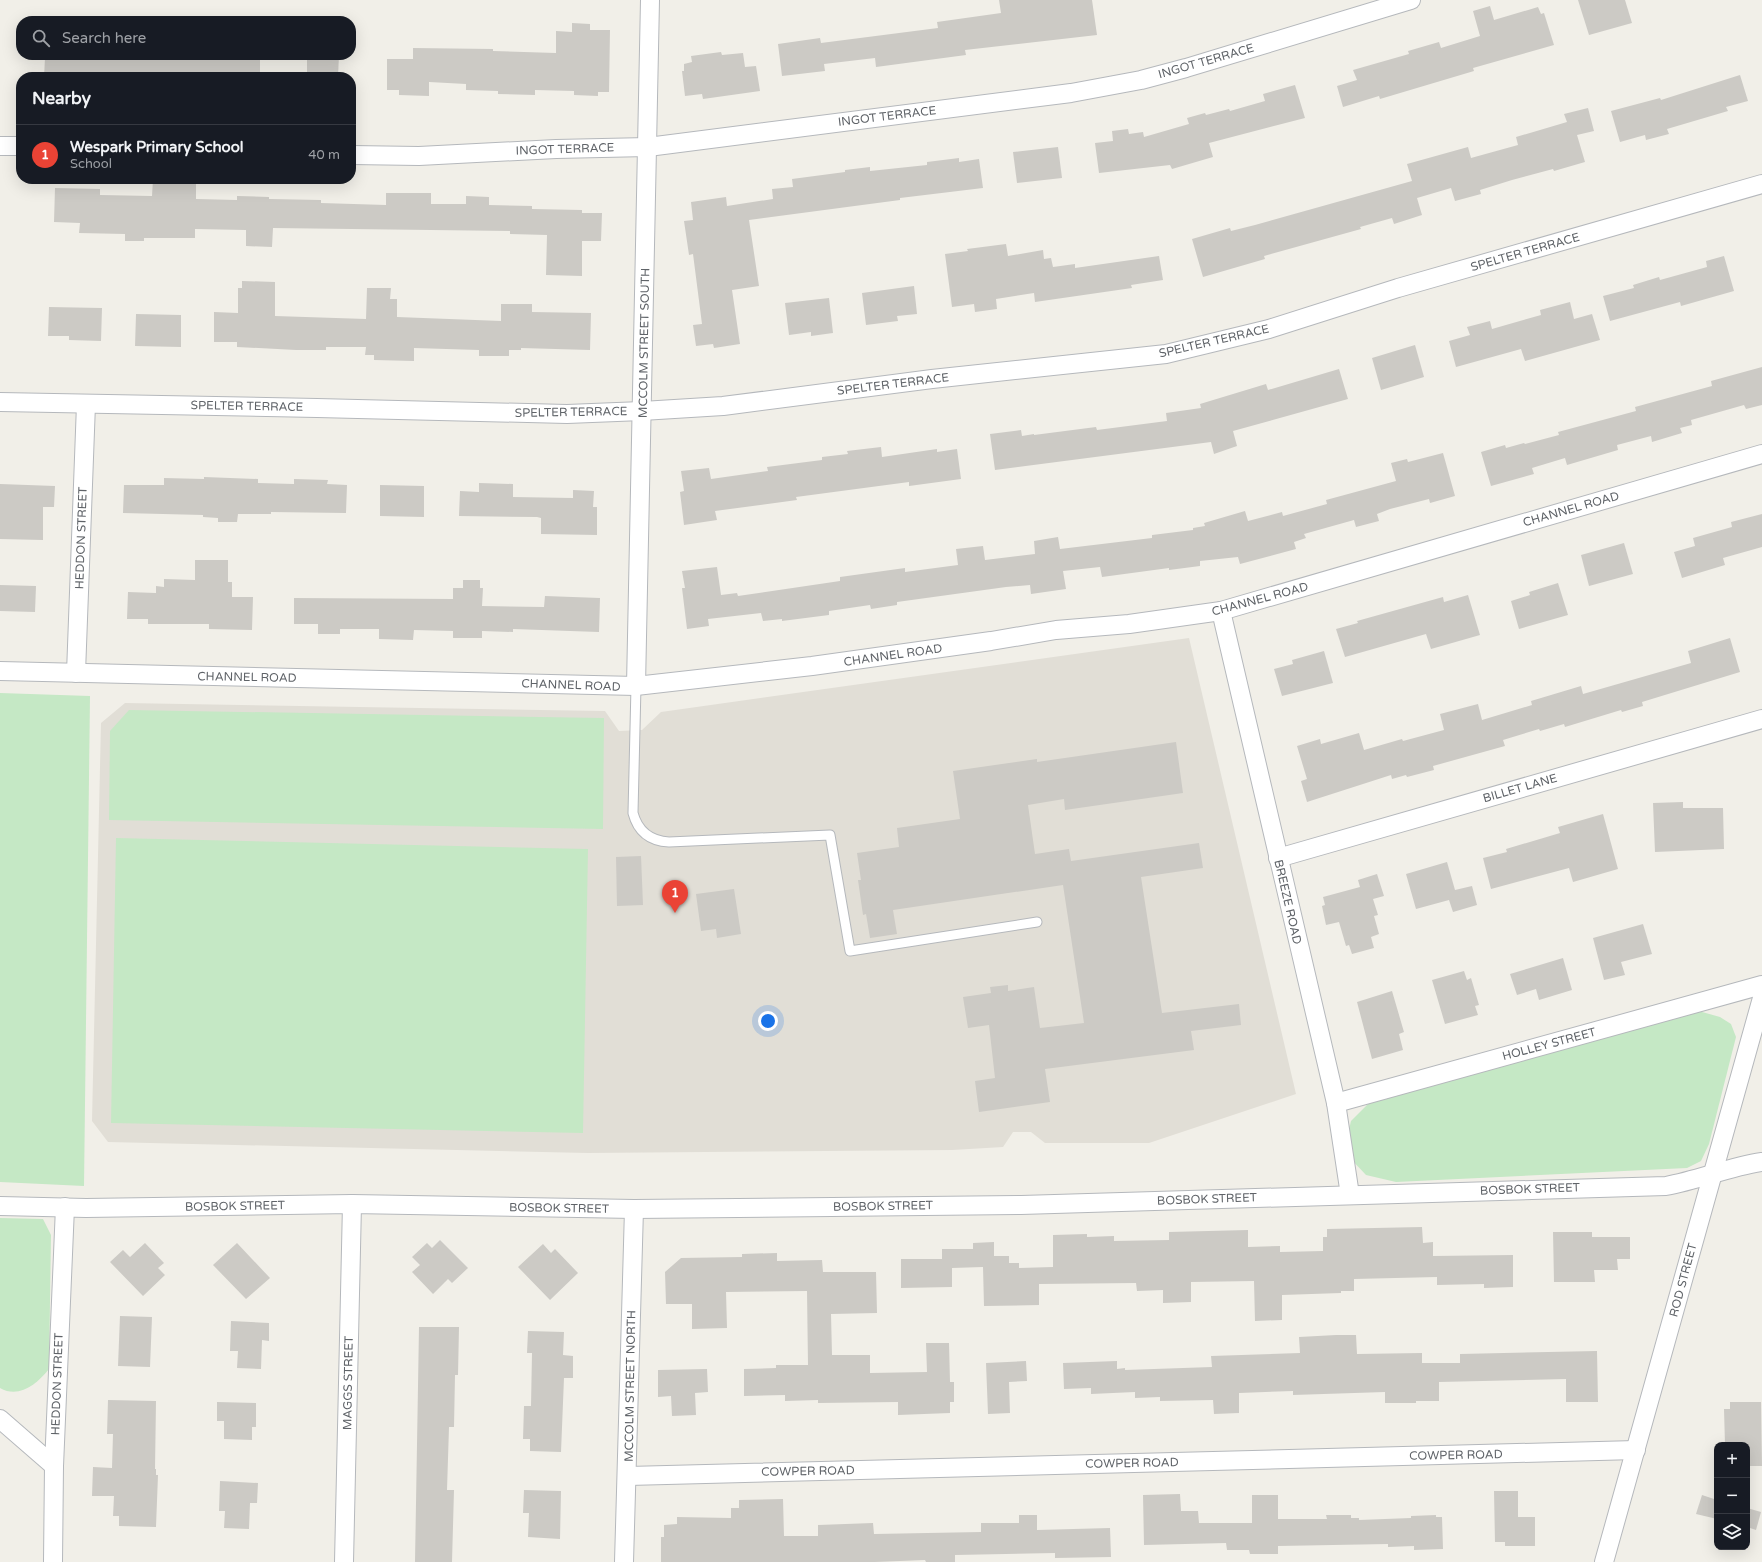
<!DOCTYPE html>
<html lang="en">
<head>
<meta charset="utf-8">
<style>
	body { margin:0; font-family:"Varela Round",sans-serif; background:#242831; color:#f1f3f6 }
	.controls { position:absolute; right:12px; bottom:12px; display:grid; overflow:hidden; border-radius:8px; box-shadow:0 4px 16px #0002 }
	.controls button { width:36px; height:36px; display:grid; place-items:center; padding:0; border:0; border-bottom:1px solid #363941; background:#171b24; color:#f1f3f6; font:20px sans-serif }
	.you { position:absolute; left:768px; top:1021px; width:14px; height:14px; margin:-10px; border:3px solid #fff; border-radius:50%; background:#1a73e8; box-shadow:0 0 0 6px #1a73e833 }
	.badge { display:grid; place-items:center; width:26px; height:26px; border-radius:50%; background:#ea4335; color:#fff; font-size:13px; font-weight:700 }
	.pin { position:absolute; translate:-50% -33px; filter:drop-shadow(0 1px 2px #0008) }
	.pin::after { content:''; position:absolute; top:21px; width:14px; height:12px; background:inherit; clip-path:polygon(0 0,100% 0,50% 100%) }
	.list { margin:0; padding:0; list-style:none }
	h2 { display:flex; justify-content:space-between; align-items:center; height:52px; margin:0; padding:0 16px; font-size:17px }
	h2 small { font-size:13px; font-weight:400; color:#9ea1a6 }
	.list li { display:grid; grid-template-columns:26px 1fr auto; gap:12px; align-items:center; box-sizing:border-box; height:60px; padding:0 16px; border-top:1px solid #363941 }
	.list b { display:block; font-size:15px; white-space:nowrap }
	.list p { margin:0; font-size:13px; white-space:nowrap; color:#9ea1a6 }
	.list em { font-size:13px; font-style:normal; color:#9ea1a6 }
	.icon { flex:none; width:22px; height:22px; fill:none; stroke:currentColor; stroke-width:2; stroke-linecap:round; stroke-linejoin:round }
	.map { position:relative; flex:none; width:1762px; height:1562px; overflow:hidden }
	.search { position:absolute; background:#171b24; box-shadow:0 4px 16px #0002; left:16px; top:16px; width:340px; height:44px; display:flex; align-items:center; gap:10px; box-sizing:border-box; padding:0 14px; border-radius:16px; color:#9ea1a6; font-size:15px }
	.panel { position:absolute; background:#171b24; box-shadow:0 4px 16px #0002; left:16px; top:72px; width:340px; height:112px; border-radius:16px }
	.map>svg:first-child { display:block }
	.education { fill:#e1ded6 }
	.green { fill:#c5e8c5 }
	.building { fill:#cccac5 }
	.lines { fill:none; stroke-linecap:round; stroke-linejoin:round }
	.service-casing { stroke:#b5b8bc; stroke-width:11 }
	.minor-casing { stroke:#b5b8bc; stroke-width:20 }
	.service { stroke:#fff; stroke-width:9 }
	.minor { stroke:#fff; stroke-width:18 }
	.labels { text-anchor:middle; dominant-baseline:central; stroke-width:3; stroke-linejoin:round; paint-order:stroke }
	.street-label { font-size:12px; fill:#5f6368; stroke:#fff }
</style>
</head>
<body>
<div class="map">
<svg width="1762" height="1562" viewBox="0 0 1762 1562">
	<rect width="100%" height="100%" fill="#f1efe8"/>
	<polygon class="education" points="1189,638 1296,1094 1149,1143 1045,1143 1031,1132 1013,1132 1003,1147 952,1150 588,1153 108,1142 92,1121 101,723 125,703 605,711 619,731 642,730 661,712"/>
	<g class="green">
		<polygon points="0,693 90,696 84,1186 0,1182"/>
		<polygon points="129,710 604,718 603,829 109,820 110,731"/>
		<polygon points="116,838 588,849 583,1133 111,1123"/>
		<polygon points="1695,1010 1720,1017 1731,1024 1736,1037 1709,1144 1701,1161 1687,1168 1396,1182 1366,1175 1350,1158 1347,1138 1351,1121 1372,1100"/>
		<path d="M0,1218L43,1219L51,1235L49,1369C37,1384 19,1399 0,1388Z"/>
	</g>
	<g class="building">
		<polygon points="999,0 1092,0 1097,35 965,50 966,55 876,67 875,58 824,64 825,71 782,76 778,44 820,38 821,43 938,28 937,22 1001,13"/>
		<polygon points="1578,0 1625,0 1632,23 1589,35"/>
		<polygon points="1490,6 1494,20 1538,7 1541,14 1544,13 1554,45 1473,68 1474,71 1380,99 1379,96 1343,107 1337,86 1357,80 1353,70 1409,54 1408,51 1439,42 1441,48 1480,36 1473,11"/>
		<polygon points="572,23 590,24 590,30 610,30 609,92 598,92 598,96 574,95 574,91 535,90 535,95 498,94 498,91 466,90 466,84 429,82 429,96 399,95 399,90 387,90 387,59 413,59 413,48 493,49 493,51 556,53 556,31 572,32"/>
		<polygon points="721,52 722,55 743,53 745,67 756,66 760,91 703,99 702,94 685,96 682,71 684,71 684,64 692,62 691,56"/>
		<polygon points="50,55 145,56 145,55 260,55 260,77 44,77 45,58 50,58"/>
		<polygon points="307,55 339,55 338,77 307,77"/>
		<polygon points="1740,75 1748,101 1726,107 1728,111 1667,129 1669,134 1646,140 1645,135 1620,142 1611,111 1660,98 1661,100"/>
		<polygon points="1295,85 1305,118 1209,143 1213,157 1172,169 1170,165 1099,173 1095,143 1113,141 1112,131 1128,129 1129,134 1143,132 1144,137 1189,124 1187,118 1205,113 1206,115 1229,109 1230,111 1265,101 1263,94"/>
		<polygon points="1588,108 1594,131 1577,135 1585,162 1554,171 1553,169 1512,180 1480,190 1481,194 1455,201 1451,188 1417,198 1422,215 1394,224 1392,218 1360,227 1361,229 1264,256 1265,259 1203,277 1192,239 1230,228 1231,231 1255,225 1412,181 1407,164 1468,147 1471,158 1518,145 1516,137 1567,122 1564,114"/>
		<polygon points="1058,147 1062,178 1017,183 1013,152"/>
		<polygon points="959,158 959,162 979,159 983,188 900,198 900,200 749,220 759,286 732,290 740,344 714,348 713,344 696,346 693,325 702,324 693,254 689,255 684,221 693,220 691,202 726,197 727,206 773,199 772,189 793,187 792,179 845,172 845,170 870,167 870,171 927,165 927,162"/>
		<polygon points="153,179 196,180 196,199 237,200 237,196 269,197 269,199 321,200 321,203 386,205 386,193 431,193 431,204 466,204 466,196 489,197 489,205 532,206 532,209 582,210 582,213 602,213 601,241 582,241 582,276 546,275 547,235 510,234 510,231 273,228 272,247 246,246 246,230 195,229 195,238 144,238 144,241 125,241 125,234 79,233 80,223 54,222 55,188 100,189 100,195 152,196"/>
		<polygon points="1006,244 1008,256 1043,250 1044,259 1051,258 1053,267 1075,264 1075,268 1159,256 1163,280 1131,285 1132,288 1035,302 1034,293 996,299 997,309 975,312 974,304 952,307 945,254 968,251 967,249"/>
		<polygon points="1724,256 1734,291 1681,306 1680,302 1610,321 1603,296 1634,288 1633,285 1659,277 1660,280 1707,267 1706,261"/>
		<polygon points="242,281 275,282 275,316 366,319 367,288 391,288 390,299 397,299 397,317 501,321 501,304 532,304 532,312 591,313 590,350 521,348 521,350 509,350 509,356 479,356 479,350 414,348 414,361 374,360 374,355 365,355 366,347 326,347 326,350 296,350 237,347 237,342 214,342 214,312 238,313 238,288 242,288"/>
		<polygon points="914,286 917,314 897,316 898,321 866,325 862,293"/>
		<polygon points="829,298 833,333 811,336 811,332 789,335 785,303"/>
		<polygon points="1570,302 1574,319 1592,314 1600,340 1525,361 1521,349 1456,367 1449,341 1470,335 1467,327 1490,321 1492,329 1541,315 1540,310"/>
		<polygon points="49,307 102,308 101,341 69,340 69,336 48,336"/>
		<polygon points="136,314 181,315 181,347 135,346"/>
		<polygon points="1415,345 1424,377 1381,390 1372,358"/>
		<polygon points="1762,367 1762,405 1746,409 1744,405 1691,420 1692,425 1680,428 1682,433 1652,442 1651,436 1617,445 1618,450 1567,465 1565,458 1532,468 1534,474 1491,486 1481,452 1505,445 1506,448 1524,443 1525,444 1559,435 1558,432 1636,411 1635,407 1712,386 1711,381"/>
		<polygon points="1339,369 1348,399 1233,431 1237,446 1214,454 1211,442 995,470 990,434 1021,430 1022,436 1034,434 1034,435 1096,427 1097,430 1167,421 1166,413 1201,408 1200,404 1266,384 1268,390"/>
		<polygon points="881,447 882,457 937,449 937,452 957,449 961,479 909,486 909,482 796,497 797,500 715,511 717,520 684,525 680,492 684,491 681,471 709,468 711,479 768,471 767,467 822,460 822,457 848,454 847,451"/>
		<polygon points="1443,453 1455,496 1430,503 1429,499 1390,509 1377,514 1379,521 1356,527 1354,520 1304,534 1306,538 1294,542 1296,549 1240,564 1238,557 1200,561 1200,566 1169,570 1169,568 1102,577 1100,567 1063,571 1066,589 1031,594 1030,585 1006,587 897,602 897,605 871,609 870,605 829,611 829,615 782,621 782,619 763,621 761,613 708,619 709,626 687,629 682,588 685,588 682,571 717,567 721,595 737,593 738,596 840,581 840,577 905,568 905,572 958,565 956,549 983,546 985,560 1035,554 1034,541 1058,537 1060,549 1152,538 1152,535 1193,530 1193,528 1205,526 1204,523 1245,511 1248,521 1282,512 1283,516 1327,504 1326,500 1396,481 1391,463 1407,459 1408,462"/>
		<polygon points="204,477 258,479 258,483 294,484 294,479 328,480 327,484 347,485 346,513 271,512 271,514 238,514 237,522 218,522 218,518 203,517 203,515 123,513 124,485 164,485 164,478 204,479"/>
		<polygon points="479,483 513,484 513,497 573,498 573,490 594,491 593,507 597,507 597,535 541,534 541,518 537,517 459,516 460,491 479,492"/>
		<polygon points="0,484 55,486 54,507 43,507 43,540 0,539"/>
		<polygon points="380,485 424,486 424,517 380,516"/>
		<polygon points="1762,514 1762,547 1723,558 1725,565 1682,578 1674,552 1695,546 1693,538 1732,527 1731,522"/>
		<polygon points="1624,543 1633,574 1589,586 1581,555"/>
		<polygon points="195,560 228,560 228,582 232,582 232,597 253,597 252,630 209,629 209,624 148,624 148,619 127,619 128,592 156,593 156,586 164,587 164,579 195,580"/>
		<polygon points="463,580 480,580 480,588 483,588 482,606 544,607 545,596 600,598 599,632 513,629 513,632 482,631 482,638 453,638 453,631 414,630 413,640 379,639 379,629 340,629 340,634 318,634 318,624 294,624 294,598 453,599 453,588 463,588"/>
		<polygon points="1558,583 1568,615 1519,629 1511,601 1530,595 1529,592"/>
		<polygon points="0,585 36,586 35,612 0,611"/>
		<polygon points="1468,595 1480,635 1431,649 1426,634 1345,657 1336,629 1358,623 1357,621 1443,597 1444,602"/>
		<polygon points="1730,638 1740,672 1642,702 1643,706 1622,712 1621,710 1565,727 1564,724 1540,731 1539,729 1503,740 1505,746 1433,766 1434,770 1407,777 1406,775 1392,779 1391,775 1307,802 1301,781 1307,779 1297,746 1320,739 1321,744 1359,733 1364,750 1402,739 1403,741 1444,730 1440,714 1478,704 1482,720 1532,705 1531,701 1581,686 1583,694 1691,663 1688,651"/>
		<polygon points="1324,651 1333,683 1282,696 1274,669 1293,664 1292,660"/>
		<polygon points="1176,742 1183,793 1065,810 1064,799 1028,805 1035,854 1069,849 1071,861 1199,843 1203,868 1141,877 1162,1013 1239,1004 1241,1025 1191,1031 1194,1050 1045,1069 1050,1102 979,1112 975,1081 995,1078 989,1025 968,1028 963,997 991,993 990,987 1008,985 1008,991 1034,987 1040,1028 1084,1023 1063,885 893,910 897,934 870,938 866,914 863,915 858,880 861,880 857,853 899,847 897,828 960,819 953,771 1037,759 1037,762"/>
		<polygon points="1683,802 1683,808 1723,808 1724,849 1655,852 1653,803"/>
		<polygon points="1603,814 1618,869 1573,882 1569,868 1491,889 1483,858 1507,852 1506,849 1560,833 1558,827"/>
		<polygon points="641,856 643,905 617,906 616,857"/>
		<polygon points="1447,862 1455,890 1472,886 1477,905 1453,912 1449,900 1416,909 1406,874"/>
		<polygon points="1377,874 1384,896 1373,899 1378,915 1374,916 1379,934 1371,937 1374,948 1352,954 1349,945 1346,946 1339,922 1326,925 1322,906 1325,905 1323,897 1360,887 1358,880"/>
		<polygon points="734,889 741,934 717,938 716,929 701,931 696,894"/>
		<polygon points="1643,924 1652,954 1621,962 1625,975 1604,980 1593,938"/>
		<polygon points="1563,958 1572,990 1539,1000 1536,989 1517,995 1510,974"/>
		<polygon points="1464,971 1467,980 1471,978 1479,1005 1475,1006 1478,1015 1445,1024 1432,980"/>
		<polygon points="1392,991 1404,1032 1399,1034 1403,1050 1372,1059 1357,1002"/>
		<polygon points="1422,1227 1423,1243 1433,1242 1433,1256 1513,1255 1513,1287 1484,1288 1484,1284 1437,1285 1437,1277 1354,1279 1354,1291 1341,1291 1341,1293 1282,1295 1282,1320 1255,1321 1254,1281 1191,1282 1191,1302 1163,1303 1163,1290 1137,1291 1136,1283 1039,1284 1039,1305 984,1306 983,1267 952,1268 952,1287 901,1288 901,1259 942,1259 942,1249 973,1249 973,1243 994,1242 994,1256 1009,1256 1009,1263 1019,1263 1019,1268 1053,1267 1053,1235 1087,1234 1087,1237 1114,1236 1114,1241 1169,1240 1169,1232 1248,1230 1248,1247 1280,1246 1280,1252 1323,1251 1323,1237 1327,1237 1327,1229"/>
		<polygon points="1553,1232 1592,1232 1592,1237 1630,1237 1630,1259 1617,1259 1618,1270 1594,1270 1595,1282 1554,1282"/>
		<polygon points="440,1240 468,1268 452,1283 448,1279 433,1294 412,1272 420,1265 412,1257 427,1243 432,1248"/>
		<polygon points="145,1243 164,1263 158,1268 165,1275 143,1296 110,1262 123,1250 130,1257"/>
		<polygon points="237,1243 270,1278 246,1299 213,1265"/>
		<polygon points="543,1244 551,1253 555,1249 578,1273 550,1300 518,1267"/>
		<polygon points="777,1253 777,1261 822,1260 823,1272 876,1272 877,1313 831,1314 832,1355 870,1355 870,1373 927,1372 926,1343 949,1343 950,1382 954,1382 954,1402 950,1402 950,1413 898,1415 898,1402 818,1403 818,1400 785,1401 785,1395 744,1396 744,1369 776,1368 776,1365 808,1365 807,1291 726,1292 727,1328 692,1329 692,1304 666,1304 665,1272 681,1258 742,1257 742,1254"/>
		<polygon points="120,1316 152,1317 150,1367 118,1366"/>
		<polygon points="231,1321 269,1323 269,1341 262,1340 261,1369 237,1368 238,1351 230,1351"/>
		<polygon points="419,1327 459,1327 458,1375 455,1375 454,1427 449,1427 447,1490 454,1490 452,1562 415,1562"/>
		<polygon points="528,1331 564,1332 563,1355 573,1356 573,1378 564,1378 561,1452 530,1451 530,1439 523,1439 524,1406 531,1406 532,1353 527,1353"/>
		<polygon points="1336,1335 1356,1335 1357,1354 1422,1353 1422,1363 1460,1363 1460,1354 1597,1351 1598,1402 1566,1402 1566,1379 1439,1382 1439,1401 1416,1401 1416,1403 1385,1403 1385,1392 1293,1395 1293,1391 1239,1393 1239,1413 1214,1414 1213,1400 1160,1401 1160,1397 1135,1398 1135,1392 1091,1394 1091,1388 1064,1389 1063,1363 1117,1361 1117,1369 1125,1368 1125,1370 1212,1367 1211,1356 1300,1353 1299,1337"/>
		<polygon points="1026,1361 1027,1381 1009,1382 1010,1413 988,1414 986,1363"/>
		<polygon points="707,1369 708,1392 695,1393 696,1415 672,1416 671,1396 658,1397 658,1370"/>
		<polygon points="108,1400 156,1401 155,1469 156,1469 156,1475 158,1475 156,1527 119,1526 119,1516 113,1516 114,1496 92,1496 93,1467 112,1468 113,1434 107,1434"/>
		<polygon points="217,1402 256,1403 256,1427 252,1427 252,1440 224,1439 224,1421 217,1421"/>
		<polygon points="1730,1402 1761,1402 1762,1466 1747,1466 1747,1445 1725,1445 1724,1409 1730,1409"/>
		<polygon points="220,1481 258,1483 257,1503 250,1503 249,1529 224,1528 225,1511 219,1511"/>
		<polygon points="524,1490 561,1491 560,1539 528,1537 529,1513 523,1513"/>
		<polygon points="1494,1491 1518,1491 1518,1517 1535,1517 1535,1546 1505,1546 1505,1542 1495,1542"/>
		<polygon points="1180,1494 1181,1511 1198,1511 1199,1523 1252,1523 1252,1495 1278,1495 1278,1519 1327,1519 1326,1515 1351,1515 1351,1518 1359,1518 1359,1520 1411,1518 1411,1516 1436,1515 1436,1517 1442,1517 1443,1549 1414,1550 1414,1546 1388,1547 1388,1544 1278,1546 1278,1554 1250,1554 1249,1550 1227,1550 1226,1543 1144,1545 1143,1495"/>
		<polygon points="1702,1495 1717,1500 1717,1519 1696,1514"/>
		<polygon points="783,1499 784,1536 818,1536 818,1525 873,1523 874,1534 981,1532 981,1523 1019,1523 1019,1515 1037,1515 1037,1530 1110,1528 1111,1557 1055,1558 1055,1553 955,1555 955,1562 926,1562 925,1560 875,1562 661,1562 661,1537 664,1537 664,1525 677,1524 677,1517 731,1518 731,1508 739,1508 739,1500"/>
		<polygon points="1747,1508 1761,1512 1756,1530 1747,1527"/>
	</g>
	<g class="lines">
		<g class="service-casing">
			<path id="service" d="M636,686L633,813C638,832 650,841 669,842L830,835L850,951L1037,922"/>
		</g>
		<g class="minor-casing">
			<g id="minor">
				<polyline points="0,146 21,146"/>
				<polyline points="351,155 419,156 556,149 648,147 1071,93 1141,80 1186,68 1411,0"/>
				<polyline points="0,402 317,408 567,414 642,411 723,406 932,379 1166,354 1269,329 1398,288 1762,184"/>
				<polyline points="1221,611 1336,1103 1350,1195"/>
				<polyline points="0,671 636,686 812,666 991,641 1056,630 1129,624 1221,611 1762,454"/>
				<polyline points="76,673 86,404"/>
				<polyline points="636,686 650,0"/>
				<polyline points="1278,858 1762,719"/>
				<polyline points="1336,1103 1762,985"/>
				<path d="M0,1206L86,1208L352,1204L634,1209L1021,1205L1666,1186C1699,1180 1729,1167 1762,1162"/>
				<polyline points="0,1419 54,1466"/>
				<polyline points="628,1476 1636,1450"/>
				<polyline points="53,1562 54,1466 65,1207"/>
				<polyline points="344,1562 352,1204"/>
				<polyline points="624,1562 634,1209"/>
				<polyline points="1604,1562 1762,998"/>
			</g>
		</g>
		<use href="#service" class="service"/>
		<use href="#minor" class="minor"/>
	</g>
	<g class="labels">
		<g class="street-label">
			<text transform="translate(1206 61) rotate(-16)">INGOT TERRACE</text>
			<text transform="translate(887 116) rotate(-7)">INGOT TERRACE</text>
			<text transform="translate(565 149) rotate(-2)">INGOT TERRACE</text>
			<text transform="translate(1525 252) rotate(-16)">SPELTER TERRACE</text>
			<text transform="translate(1214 341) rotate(-13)">SPELTER TERRACE</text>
			<text transform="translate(644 343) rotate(-89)">MCCOLM STREET SOUTH</text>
			<text transform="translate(893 384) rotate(-7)">SPELTER TERRACE</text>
			<text transform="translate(247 406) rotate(1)">SPELTER TERRACE</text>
			<text transform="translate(571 412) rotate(-1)">SPELTER TERRACE</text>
			<text transform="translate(1571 509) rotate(-16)">CHANNEL ROAD</text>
			<text transform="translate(81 538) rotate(-88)">HEDDON STREET</text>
			<text transform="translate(1260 599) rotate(-15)">CHANNEL ROAD</text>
			<text transform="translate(893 655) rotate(-8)">CHANNEL ROAD</text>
			<text transform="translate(247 677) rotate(1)">CHANNEL ROAD</text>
			<text transform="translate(571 685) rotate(2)">CHANNEL ROAD</text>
			<text transform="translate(1520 788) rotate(-16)">BILLET LANE</text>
			<text transform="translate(1288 902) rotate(77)">BREEZE ROAD</text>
			<text transform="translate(1549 1044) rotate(-15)">HOLLEY STREET</text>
			<text transform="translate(1530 1189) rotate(-2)">BOSBOK STREET</text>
			<text transform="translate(1207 1199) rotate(-2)">BOSBOK STREET</text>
			<text transform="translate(235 1206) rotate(-1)">BOSBOK STREET</text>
			<text transform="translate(883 1206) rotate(-1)">BOSBOK STREET</text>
			<text transform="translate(559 1208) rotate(1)">BOSBOK STREET</text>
			<text transform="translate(1683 1280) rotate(-75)">ROD STREET</text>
			<text transform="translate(348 1383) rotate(-89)">MAGGS STREET</text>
			<text transform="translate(57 1384) rotate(-88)">HEDDON STREET</text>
			<text transform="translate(630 1386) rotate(-89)">MCCOLM STREET NORTH</text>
			<text transform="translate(1456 1455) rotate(-1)">COWPER ROAD</text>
			<text transform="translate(1132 1463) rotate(-1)">COWPER ROAD</text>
			<text transform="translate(808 1471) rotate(-1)">COWPER ROAD</text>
		</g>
	</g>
</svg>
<div class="controls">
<button>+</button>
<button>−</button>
<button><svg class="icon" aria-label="layers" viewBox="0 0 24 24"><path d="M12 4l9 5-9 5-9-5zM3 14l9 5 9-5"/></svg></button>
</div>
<div class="you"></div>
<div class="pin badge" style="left:675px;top:913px">1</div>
<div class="search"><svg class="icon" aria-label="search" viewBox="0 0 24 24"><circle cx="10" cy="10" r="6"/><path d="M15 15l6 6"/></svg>Search here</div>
<section class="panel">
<h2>Nearby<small></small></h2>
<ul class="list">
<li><span class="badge">1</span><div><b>Wespark Primary School</b><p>School</p></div><em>40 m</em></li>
</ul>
</section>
</div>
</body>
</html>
